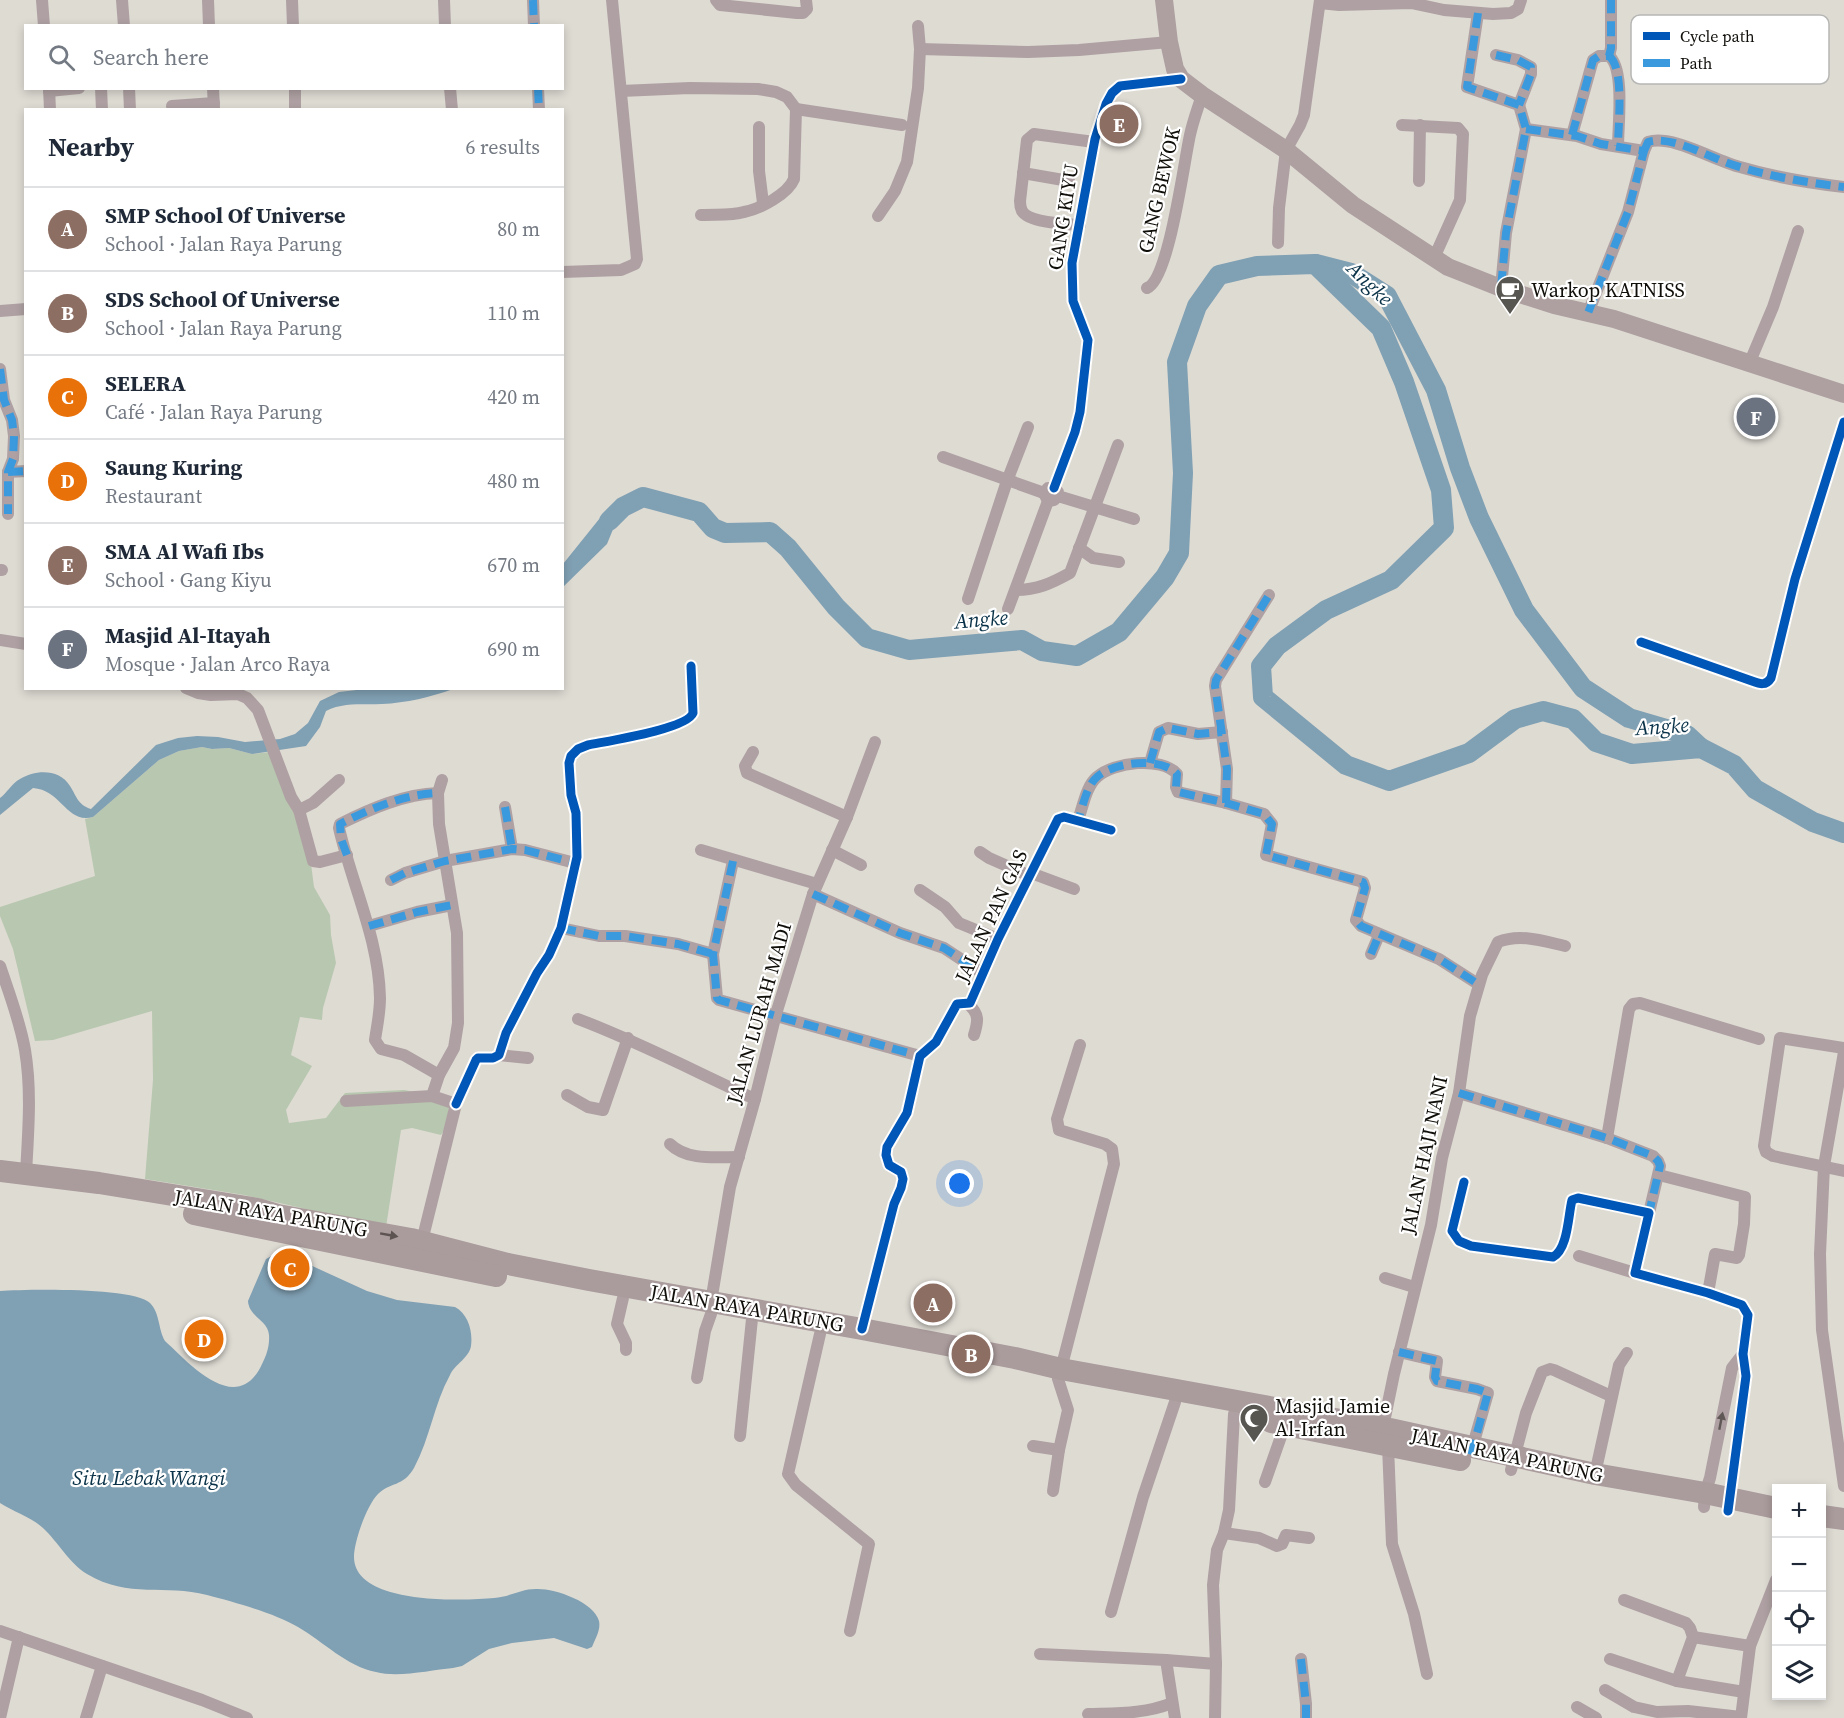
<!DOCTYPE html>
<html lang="en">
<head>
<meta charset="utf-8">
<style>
	body { margin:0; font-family:"Source Serif 4",serif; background:#f6f6f7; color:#1f2937 }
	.controls { position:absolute; right:18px; bottom:18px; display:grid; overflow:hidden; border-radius:0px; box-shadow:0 3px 9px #0003 }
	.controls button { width:54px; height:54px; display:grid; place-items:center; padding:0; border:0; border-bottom:2px solid #e0e1e3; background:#fff; color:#1f2937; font:30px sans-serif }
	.you { position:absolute; left:960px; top:1184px; width:21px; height:21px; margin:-15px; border:4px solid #fff; border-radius:50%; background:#1a73e8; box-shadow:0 0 0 9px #1a73e833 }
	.badge { display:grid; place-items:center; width:39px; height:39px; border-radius:50%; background:#585650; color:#fff; font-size:20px; font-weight:700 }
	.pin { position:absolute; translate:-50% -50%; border:3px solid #fff; box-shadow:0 2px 6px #0006 }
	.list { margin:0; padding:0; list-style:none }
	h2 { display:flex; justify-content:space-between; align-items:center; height:78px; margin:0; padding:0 24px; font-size:26px }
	h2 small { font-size:20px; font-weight:400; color:#747a83 }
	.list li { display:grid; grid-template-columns:39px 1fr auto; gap:18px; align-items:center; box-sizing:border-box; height:84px; padding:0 24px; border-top:2px solid #e0e1e3 }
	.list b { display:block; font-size:22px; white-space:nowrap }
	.list p { margin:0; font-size:20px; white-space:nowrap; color:#747a83 }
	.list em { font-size:20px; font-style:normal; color:#747a83 }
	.icon { flex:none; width:33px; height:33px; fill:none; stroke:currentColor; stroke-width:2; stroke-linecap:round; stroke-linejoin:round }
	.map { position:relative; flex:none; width:1844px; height:1718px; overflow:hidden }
	.search { position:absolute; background:#fff; box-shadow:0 3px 9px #0003; left:24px; top:24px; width:540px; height:66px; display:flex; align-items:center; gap:15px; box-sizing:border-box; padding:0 21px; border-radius:0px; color:#747a83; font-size:22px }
	.panel { position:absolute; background:#fff; box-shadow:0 3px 9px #0003; left:24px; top:108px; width:540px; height:582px; border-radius:0px }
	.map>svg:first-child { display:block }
	.green { fill:#b8c7af }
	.water { fill:#80a0b3 }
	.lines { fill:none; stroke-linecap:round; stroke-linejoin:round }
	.river { stroke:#80a0b3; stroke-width:20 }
	.street { stroke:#afa1a3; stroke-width:12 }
	.secondary { stroke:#aea0a0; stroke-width:18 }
	.highway { stroke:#aa9b9c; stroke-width:22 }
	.quiet { stroke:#3a9add; stroke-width:8; stroke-dasharray:15 8; stroke-linecap:butt }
	.cycleway-casing { stroke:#fff; stroke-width:13 }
	.cycleway { stroke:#0057b8; stroke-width:9 }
	.oneway { fill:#5d5452 }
	.oneway2 { fill:#605856 }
	.labels { text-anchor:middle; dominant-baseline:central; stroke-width:4.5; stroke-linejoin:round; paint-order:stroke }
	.street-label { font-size:20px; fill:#100e09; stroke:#fff }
	.poi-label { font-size:20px; fill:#100e09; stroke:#fff; text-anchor:start }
	.water-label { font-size:21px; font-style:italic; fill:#093248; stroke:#fff }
	.key { fill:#fff; stroke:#b7b7b5; stroke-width:1.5 }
	.key-label { font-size:16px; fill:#100e09 }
</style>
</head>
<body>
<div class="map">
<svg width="1844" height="1718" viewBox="0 0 1844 1718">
	<rect width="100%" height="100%" fill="#dedbd3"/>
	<polygon class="green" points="202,747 212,749 229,748 252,754 271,752 310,856 314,887 330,915 331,935 336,963 323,1008 322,1020 300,1017 291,1055 312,1066 286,1110 289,1123 326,1118 345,1093 404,1090 426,1094 449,1103 448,1124 441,1135 412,1128 401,1130 386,1227 244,1195 145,1179 153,1080 152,1011 53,1040 35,1041 13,949 0,916 0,907 95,876 85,819 93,817 159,760 179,751"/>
	<g class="water">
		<polygon points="621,498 631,509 616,522 607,544 563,587 563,564 604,513"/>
		<path d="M365,689H453C431,697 406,703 382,704C363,705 343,702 326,711L320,727L306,746L252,754L229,748L212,749L202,747L179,751L159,760L93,817C66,824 62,790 33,788L0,815V798C7,793 12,783 20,779C36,769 60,769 70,786C77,797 78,805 91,809L156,745L178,738L197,736L218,737L245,742L280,739L295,734L308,723L320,701L339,692Z"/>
		<path d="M277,1253L286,1254L367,1291L397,1300L455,1307C468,1314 473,1331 471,1346C469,1358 455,1364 450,1375C434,1404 430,1438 414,1468C403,1487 390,1482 378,1494C367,1505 354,1541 354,1557C354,1605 463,1601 494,1598C510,1597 522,1588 538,1589C556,1589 594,1602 599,1621C601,1630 595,1639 592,1647L587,1649L554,1638L512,1643L489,1649L462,1666L453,1668C431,1670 398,1678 376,1672C346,1666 324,1642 298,1627C274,1613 234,1602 207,1595C165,1584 129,1599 87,1574C70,1564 58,1542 43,1528C31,1517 14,1512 0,1503V1291C26,1289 135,1287 150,1303C160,1313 158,1329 165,1341C187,1361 233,1414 259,1370C265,1359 270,1348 269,1335C268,1320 249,1317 248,1301L266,1259Z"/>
	</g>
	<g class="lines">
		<g class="river">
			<polyline points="1316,264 1351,273 1387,296 1436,390 1460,468 1479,518 1524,610 1583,688 1629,718 1687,735 1701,748"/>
			<polyline points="609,521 623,507 643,497 699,512 713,528 725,533 770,532 788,548 836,607 867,638 909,650 1022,640 1042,651 1077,656 1119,632 1165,577 1179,553 1183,473 1177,362 1197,306 1219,275 1257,266 1315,264 1381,328 1404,382 1441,490 1444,528 1391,580 1326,610 1277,646 1261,666 1263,697 1346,765 1389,781 1469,753 1515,719 1543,711 1573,719 1596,742 1632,754 1701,748 1734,765 1755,789 1813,822 1844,833"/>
		</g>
		<g class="street">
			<polyline points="42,0 44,26"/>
			<polyline points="122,0 124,26"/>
			<polyline points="208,0 209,26"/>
			<polyline points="292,0 293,26"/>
			<polyline points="444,0 445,26"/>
			<polyline points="533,0 534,26"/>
			<polyline points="716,0 720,5 797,13 803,13 807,9 806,0"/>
			<polyline points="1320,3 1339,5 1411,3 1444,10 1493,14 1511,13 1518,9 1521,0"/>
			<polyline points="1478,13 1467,87 1519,105 1526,129 1506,233 1501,288"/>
			<polyline points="920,49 1028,52 1079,50 1169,42"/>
			<polyline points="1496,55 1518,60 1531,67 1531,74 1519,105"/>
			<path d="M1609,56C1625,68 1618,126 1618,146"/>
			<polyline points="49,88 50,110"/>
			<polyline points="101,88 102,110"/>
			<polyline points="129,88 130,110"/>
			<polyline points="213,88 214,108"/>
			<polyline points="295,88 295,110"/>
			<polyline points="450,88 452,110"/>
			<polyline points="538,88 539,110"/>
			<polyline points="49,91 79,88"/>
			<path d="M621,91L690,88L758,89L776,92L787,97L796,109L794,179C788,194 760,209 744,212C731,216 715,214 701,215"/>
			<polyline points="172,106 214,103"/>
			<polyline points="796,109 902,125"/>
			<polyline points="1402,125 1458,128 1463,134 1460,200 1434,258"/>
			<polyline points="759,127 759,171 763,203"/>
			<polyline points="1526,129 1577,136 1601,144 1644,151 1628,212 1588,313"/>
			<polyline points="1572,135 1593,60 1599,56 1609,56 1611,48 1611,0"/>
			<path d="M1644,151L1648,142C1672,134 1715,161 1740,167C1774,177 1809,183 1844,187"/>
			<polyline points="1023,173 1069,181"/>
			<polyline points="1419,181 1420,125"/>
			<polyline points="878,216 895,191 907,162 918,88 920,49 918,26"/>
			<path d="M1080,225C1067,224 1029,223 1022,211C1021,209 1020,203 1020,201L1027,140L1034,134L1094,142"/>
			<polyline points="1278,243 1279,208 1286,150 1300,125 1304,115 1320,0"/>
			<polyline points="562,272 621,270 635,264 637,259 612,0"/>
			<path d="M1147,288C1169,280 1184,161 1190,135C1193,121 1198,108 1202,95"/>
			<polyline points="0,311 26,309"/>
			<polyline points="1749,364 1773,307 1798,231"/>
			<polyline points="0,369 4,400 12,420 14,436 13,459 8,472 8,514"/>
			<polyline points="943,457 1044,493"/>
			<polyline points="8,472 26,471"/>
			<polyline points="1054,488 1075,432 1080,412 1088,340 1073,301 1072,263 1095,139 1106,104 1112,93 1120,86 1181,79"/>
			<polyline points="1058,496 1054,500 1048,501 1044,493 1048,488 1054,488 1058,492 1058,496 1134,519"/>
			<polyline points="1079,548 1093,558 1119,562"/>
			<polyline points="0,570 2,570"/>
			<path d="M1016,590C1037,590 1052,583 1070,573L1118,445"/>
			<polyline points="968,599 1007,481 1028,427"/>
			<polyline points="1008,609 1048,501"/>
			<polyline points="0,640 26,644"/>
			<path d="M1641,642L1752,681C1760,684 1766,686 1771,678L1795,579L1844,422"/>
			<polyline points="186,688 198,693 211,695 238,694 247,698 258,710 291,797 299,810 313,861 320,862 347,855"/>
			<polyline points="753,752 745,766 747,773 847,817"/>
			<polyline points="1150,763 1159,732 1168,728 1198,734 1222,732"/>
			<path d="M438,793C404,794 370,809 340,824L339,828C352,885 379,939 380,998C380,1013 377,1026 375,1040L381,1049L404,1055L439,1075"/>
			<polyline points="1226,803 1227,769 1215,686 1216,680 1269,595"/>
			<polyline points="505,807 512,849"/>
			<polyline points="299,810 313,803 339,780"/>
			<path d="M1078,820C1083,807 1086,786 1097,777C1114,762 1161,756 1177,774L1176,787L1178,792L1226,803L1264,814L1272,824L1266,855L1363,882L1365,888L1356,920L1361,926L1439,959L1478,984"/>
			<polyline points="701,850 817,884"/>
			<polyline points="832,850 861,865"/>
			<polyline points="980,852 989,858 1030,876"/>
			<polyline points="733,861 713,954 717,998 719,1000 920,1056"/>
			<polyline points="1031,873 1074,889"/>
			<polyline points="391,880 405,873 445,861 512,849 525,850 575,863"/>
			<polyline points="920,890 945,907 959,923 998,939"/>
			<polyline points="813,894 900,933 944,948 982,973"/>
			<polyline points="369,926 417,912 452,905"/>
			<polyline points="561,928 599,936 625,936 678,944 713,954"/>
			<polyline points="1371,954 1379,935"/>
			<path d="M0,966C9,993 20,1021 25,1050C32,1092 28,1133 26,1174"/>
			<path d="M968,1004C980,1014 978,1022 974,1035"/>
			<path d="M578,1019C639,1042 696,1072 755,1099"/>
			<polyline points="1844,1048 1780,1038 1764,1146 1766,1152 1773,1156 1844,1171"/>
			<polyline points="1844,1052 1824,1166 1820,1254 1822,1330 1844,1486"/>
			<polyline points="499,1055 528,1058"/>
			<polyline points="1459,1093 1607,1138 1653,1156 1658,1161 1660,1166 1649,1213"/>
			<polyline points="567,1095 588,1107 603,1110 628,1038"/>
			<polyline points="432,1096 439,1075 454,1048 458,1023 457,933 439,824 438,793 442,780"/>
			<polyline points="346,1101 432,1096 456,1104 422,1241"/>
			<path d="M456,1104L476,1060L478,1058H493L499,1055L506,1033L537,973L549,955L561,928L577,857L576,813L571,795L569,763L571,756L578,749L588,745C608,741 687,729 693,713L691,666"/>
			<polyline points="1607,1138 1629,1009 1633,1004 1640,1003 1759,1039"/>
			<path d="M670,1144C687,1161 716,1157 739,1157"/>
			<polyline points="1659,1175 1745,1197 1744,1224 1739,1255 1737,1258 1715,1254 1708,1293"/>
			<path d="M1464,1182L1452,1231L1459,1241L1471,1246L1553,1257C1568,1249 1568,1216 1572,1200L1578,1198L1649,1213L1635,1273L1708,1293L1742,1305L1748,1315L1743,1354L1746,1376L1728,1511"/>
			<polyline points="1579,1256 1635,1273"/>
			<polyline points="1385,1278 1414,1287"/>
			<polyline points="623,1298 617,1324 626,1343 626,1350"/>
			<polyline points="711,1302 730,1187 755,1099 776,1014 813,894 847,817 875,742"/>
			<polyline points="862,1329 894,1204 901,1188 903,1179 901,1172 889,1165 886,1155 887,1147 907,1113 920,1056 936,1042 957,1004 970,1003 998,939 1058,819 1064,817 1111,830"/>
			<polyline points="820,1334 788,1474 796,1485 869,1544 850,1631"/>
			<polyline points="1399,1352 1437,1361 1435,1377 1437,1381 1477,1389 1488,1393 1471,1452"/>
			<polyline points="1061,1369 1114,1164 1112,1149 1105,1144 1059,1130 1057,1119 1080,1045"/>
			<polyline points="697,1378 705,1331 711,1314"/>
			<path d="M1382,1432L1394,1374L1431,1225L1442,1158L1459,1093L1470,1016L1482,975L1498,942C1520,933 1543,941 1565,946"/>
			<polyline points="740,1436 752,1319"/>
			<polyline points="1033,1446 1059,1450"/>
			<polyline points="1388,1446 1392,1544 1414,1614 1427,1674"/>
			<polyline points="1511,1470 1526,1413 1542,1372 1550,1369 1554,1370 1611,1396"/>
			<polyline points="1595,1474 1619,1365 1627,1353"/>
			<polyline points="1265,1482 1285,1425"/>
			<polyline points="1053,1491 1059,1450 1068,1410 1058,1379"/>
			<polyline points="1704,1507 1705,1493 1710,1478 1732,1368 1743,1354"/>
			<polyline points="1224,1533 1259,1538 1277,1546 1282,1544 1286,1535 1309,1538"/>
			<polyline points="1624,1600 1686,1623 1690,1628 1693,1637 1677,1681"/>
			<polyline points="1111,1612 1143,1497 1175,1402"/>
			<polyline points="0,1631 202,1700 247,1718"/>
			<polyline points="1693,1637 1750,1646"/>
			<polyline points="1040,1654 1166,1660 1216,1664"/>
			<polyline points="1301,1659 1306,1704 1306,1718"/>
			<polyline points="1610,1659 1677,1681 1744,1692"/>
			<polyline points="1166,1660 1175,1718"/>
			<polyline points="1605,1690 1634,1707 1657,1712 1688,1711 1741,1717"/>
			<polyline points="1577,1707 1596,1718"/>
			<path d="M1088,1714C1117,1713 1145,1714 1172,1703"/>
			<polyline points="0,1718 19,1637"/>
			<polyline points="86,1718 102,1666"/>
			<polyline points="1215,1718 1216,1664 1213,1585 1217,1550 1224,1533 1229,1510 1234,1414"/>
			<polyline points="1741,1718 1750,1646 1776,1580"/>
		</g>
		<polyline class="secondary" points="1164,0 1169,42 1175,69 1181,79 1202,95 1286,150 1353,205 1448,267 1501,288 1554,305 1614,319 1844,394"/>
		<g class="highway">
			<polyline points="0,1171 99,1183 258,1209 278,1215 411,1239 508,1264 589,1280 862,1329 1015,1358 1061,1369 1390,1429 1595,1474 1705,1493 1776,1508"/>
			<polyline points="194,1214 496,1276"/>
			<polyline points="1271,1422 1460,1460"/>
			<polyline points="1822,1516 1844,1519"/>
		</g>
		<g class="quiet">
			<polyline points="533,0 534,26"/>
			<polyline points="1478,13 1467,87 1519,105 1526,129 1506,233 1501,288"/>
			<polyline points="1496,55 1518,60 1531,67 1531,74 1519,105"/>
			<path d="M1609,56C1625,68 1618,126 1618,146"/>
			<polyline points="538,88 539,110"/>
			<polyline points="1526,129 1577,136 1601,144 1644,151 1628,212 1588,313"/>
			<polyline points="1572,135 1593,60 1599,56 1609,56 1611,48 1611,0"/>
			<path d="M1644,151L1648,142C1672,134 1715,161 1740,167C1774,177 1809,183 1844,187"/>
			<polyline points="0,369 4,400 12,420 14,436 13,459 8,472 8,514"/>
			<polyline points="8,472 26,471"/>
			<polyline points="1150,763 1159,732 1168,728 1198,734 1222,732"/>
			<polyline points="1226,803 1227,769 1215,686 1216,680 1269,595"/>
			<polyline points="505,807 512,849"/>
			<path d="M1085,822L1078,820C1083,807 1086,786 1097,777C1114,762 1161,756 1177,774L1176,787L1178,792L1226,803L1264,814L1272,824L1266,855L1363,882L1365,888L1356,920L1361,926L1439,959L1478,984"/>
			<path d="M347,855L341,839L340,824C370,809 404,794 438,793"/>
			<polyline points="733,861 713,954 717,998 719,1000 920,1056"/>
			<polyline points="391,880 405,873 445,861 512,849 525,850 575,863"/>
			<polyline points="813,894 900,933 944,948 982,973"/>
			<polyline points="369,926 417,912 452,905"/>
			<polyline points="561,928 599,936 625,936 678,944 713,954"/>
			<polyline points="1371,954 1379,935"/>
			<polyline points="1459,1093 1607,1138 1653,1156 1658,1161 1660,1166 1649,1213"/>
			<polyline points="1399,1352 1437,1361 1435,1377 1437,1381 1477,1389 1488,1393 1469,1462"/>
			<polyline points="1301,1659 1306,1704 1306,1718"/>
		</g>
		<g class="cycleway-casing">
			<g id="cycleway">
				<polyline points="1054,488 1075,432 1080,412 1088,340 1073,301 1072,263 1095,139 1106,104 1112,93 1120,86 1181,79"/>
				<path d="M1641,642L1752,681C1760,684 1766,686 1771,678L1795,579L1844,422"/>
				<path d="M456,1104L476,1060L478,1058H493L499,1055L506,1033L537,973L549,955L561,928L577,857L576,813L571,795L569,763L571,756L578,749L588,745C608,741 687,729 693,713L691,666"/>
				<path d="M1464,1182L1452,1231L1459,1241L1471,1246L1553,1257C1568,1249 1568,1216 1572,1200L1578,1198L1649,1213L1635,1273L1708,1293L1742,1305L1748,1315L1743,1354L1746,1376L1728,1511"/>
				<polyline points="862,1329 894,1204 901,1188 903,1179 901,1172 889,1165 886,1155 887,1147 907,1113 920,1056 936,1042 957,1004 970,1003 998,939 1058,819 1064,817 1111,830"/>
			</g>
		</g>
		<use href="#cycleway" class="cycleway"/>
	</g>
	<defs><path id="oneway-solid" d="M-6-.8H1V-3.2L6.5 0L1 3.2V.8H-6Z" transform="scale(1.5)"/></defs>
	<use class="oneway" href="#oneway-solid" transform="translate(389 1235) rotate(10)"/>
	<use class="oneway2" href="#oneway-solid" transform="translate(1721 1421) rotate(-79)"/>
	<defs>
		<g id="cafe-pin" transform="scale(1.5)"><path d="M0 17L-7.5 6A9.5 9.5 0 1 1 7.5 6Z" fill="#585650" stroke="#fff"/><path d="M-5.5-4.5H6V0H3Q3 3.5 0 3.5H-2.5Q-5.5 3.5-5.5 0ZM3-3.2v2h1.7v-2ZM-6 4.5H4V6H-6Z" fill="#fff"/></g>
		<g id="mosque-pin" transform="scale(1.5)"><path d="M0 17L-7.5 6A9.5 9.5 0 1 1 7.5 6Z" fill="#585650" stroke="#fff"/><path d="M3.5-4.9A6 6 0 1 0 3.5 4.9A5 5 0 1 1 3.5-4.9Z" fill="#fff"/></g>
	</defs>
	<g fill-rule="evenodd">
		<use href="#cafe-pin" x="1510" y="290"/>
		<use href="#mosque-pin" x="1254" y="1418"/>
	</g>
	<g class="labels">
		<g class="street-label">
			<text transform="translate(1159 190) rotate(-77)">GANG BEWOK</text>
			<text transform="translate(1063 217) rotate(-81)">GANG KIYU</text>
			<text transform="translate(991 916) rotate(-65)">JALAN PAN GAS</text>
			<text transform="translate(759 1013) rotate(-74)">JALAN LURAH MADI</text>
			<text transform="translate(1424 1155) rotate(-78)">JALAN HAJI NANI</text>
			<text transform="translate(271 1213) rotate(10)">JALAN RAYA PARUNG</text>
			<text transform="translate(747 1308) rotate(10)">JALAN RAYA PARUNG</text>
			<text transform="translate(1507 1455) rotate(12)">JALAN RAYA PARUNG</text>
		</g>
		<g class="poi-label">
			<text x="1531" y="290">Warkop KATNISS</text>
			<text x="1275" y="1406">Masjid Jamie<tspan x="1275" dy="23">Al-Irfan</tspan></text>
		</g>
		<g class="water-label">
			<text transform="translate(1370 283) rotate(44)">Angke</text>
			<text transform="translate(981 619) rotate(-5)">Angke</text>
			<text transform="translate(1662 726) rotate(-4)">Angke</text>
			<text x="149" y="1477">Situ Lebak Wangi</text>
		</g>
	</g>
	<rect x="1631" y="15" width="198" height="69" rx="9" class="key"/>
	<rect x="1643" y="32" width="27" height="8" fill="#0057b8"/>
	<rect x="1643" y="59" width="27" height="8" fill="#3a9add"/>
	<g class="key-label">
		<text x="1680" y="42">Cycle path</text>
		<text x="1680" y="69">Path</text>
	</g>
</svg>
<div class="controls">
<button>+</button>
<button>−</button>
<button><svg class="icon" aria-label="locate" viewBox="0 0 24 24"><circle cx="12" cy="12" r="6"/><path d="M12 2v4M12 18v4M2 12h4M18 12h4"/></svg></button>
<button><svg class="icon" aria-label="layers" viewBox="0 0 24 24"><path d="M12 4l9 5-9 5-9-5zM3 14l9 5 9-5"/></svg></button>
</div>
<div class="you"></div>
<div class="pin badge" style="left:933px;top:1303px;background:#8d6e63">A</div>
<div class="pin badge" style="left:971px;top:1354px;background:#8d6e63">B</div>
<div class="pin badge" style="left:290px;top:1268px;background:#e8710a">C</div>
<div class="pin badge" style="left:204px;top:1339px;background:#e8710a">D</div>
<div class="pin badge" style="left:1119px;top:124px;background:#8d6e63">E</div>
<div class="pin badge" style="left:1756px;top:417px;background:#6b7280">F</div>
<div class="search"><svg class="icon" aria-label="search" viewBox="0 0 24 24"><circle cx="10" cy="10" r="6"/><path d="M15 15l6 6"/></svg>Search here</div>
<section class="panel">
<h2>Nearby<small>6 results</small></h2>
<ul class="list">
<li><span class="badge" style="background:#8d6e63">A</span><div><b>SMP School Of Universe</b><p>School · Jalan Raya Parung</p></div><em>80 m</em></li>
<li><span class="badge" style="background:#8d6e63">B</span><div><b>SDS School Of Universe</b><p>School · Jalan Raya Parung</p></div><em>110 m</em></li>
<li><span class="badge" style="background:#e8710a">C</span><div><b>SELERA</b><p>Café · Jalan Raya Parung</p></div><em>420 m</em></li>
<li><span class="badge" style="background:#e8710a">D</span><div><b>Saung Kuring</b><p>Restaurant</p></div><em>480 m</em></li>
<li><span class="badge" style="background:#8d6e63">E</span><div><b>SMA Al Wafi Ibs</b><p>School · Gang Kiyu</p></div><em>670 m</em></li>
<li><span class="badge" style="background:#6b7280">F</span><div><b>Masjid Al-Itayah</b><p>Mosque · Jalan Arco Raya</p></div><em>690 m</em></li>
</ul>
</section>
</div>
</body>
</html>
